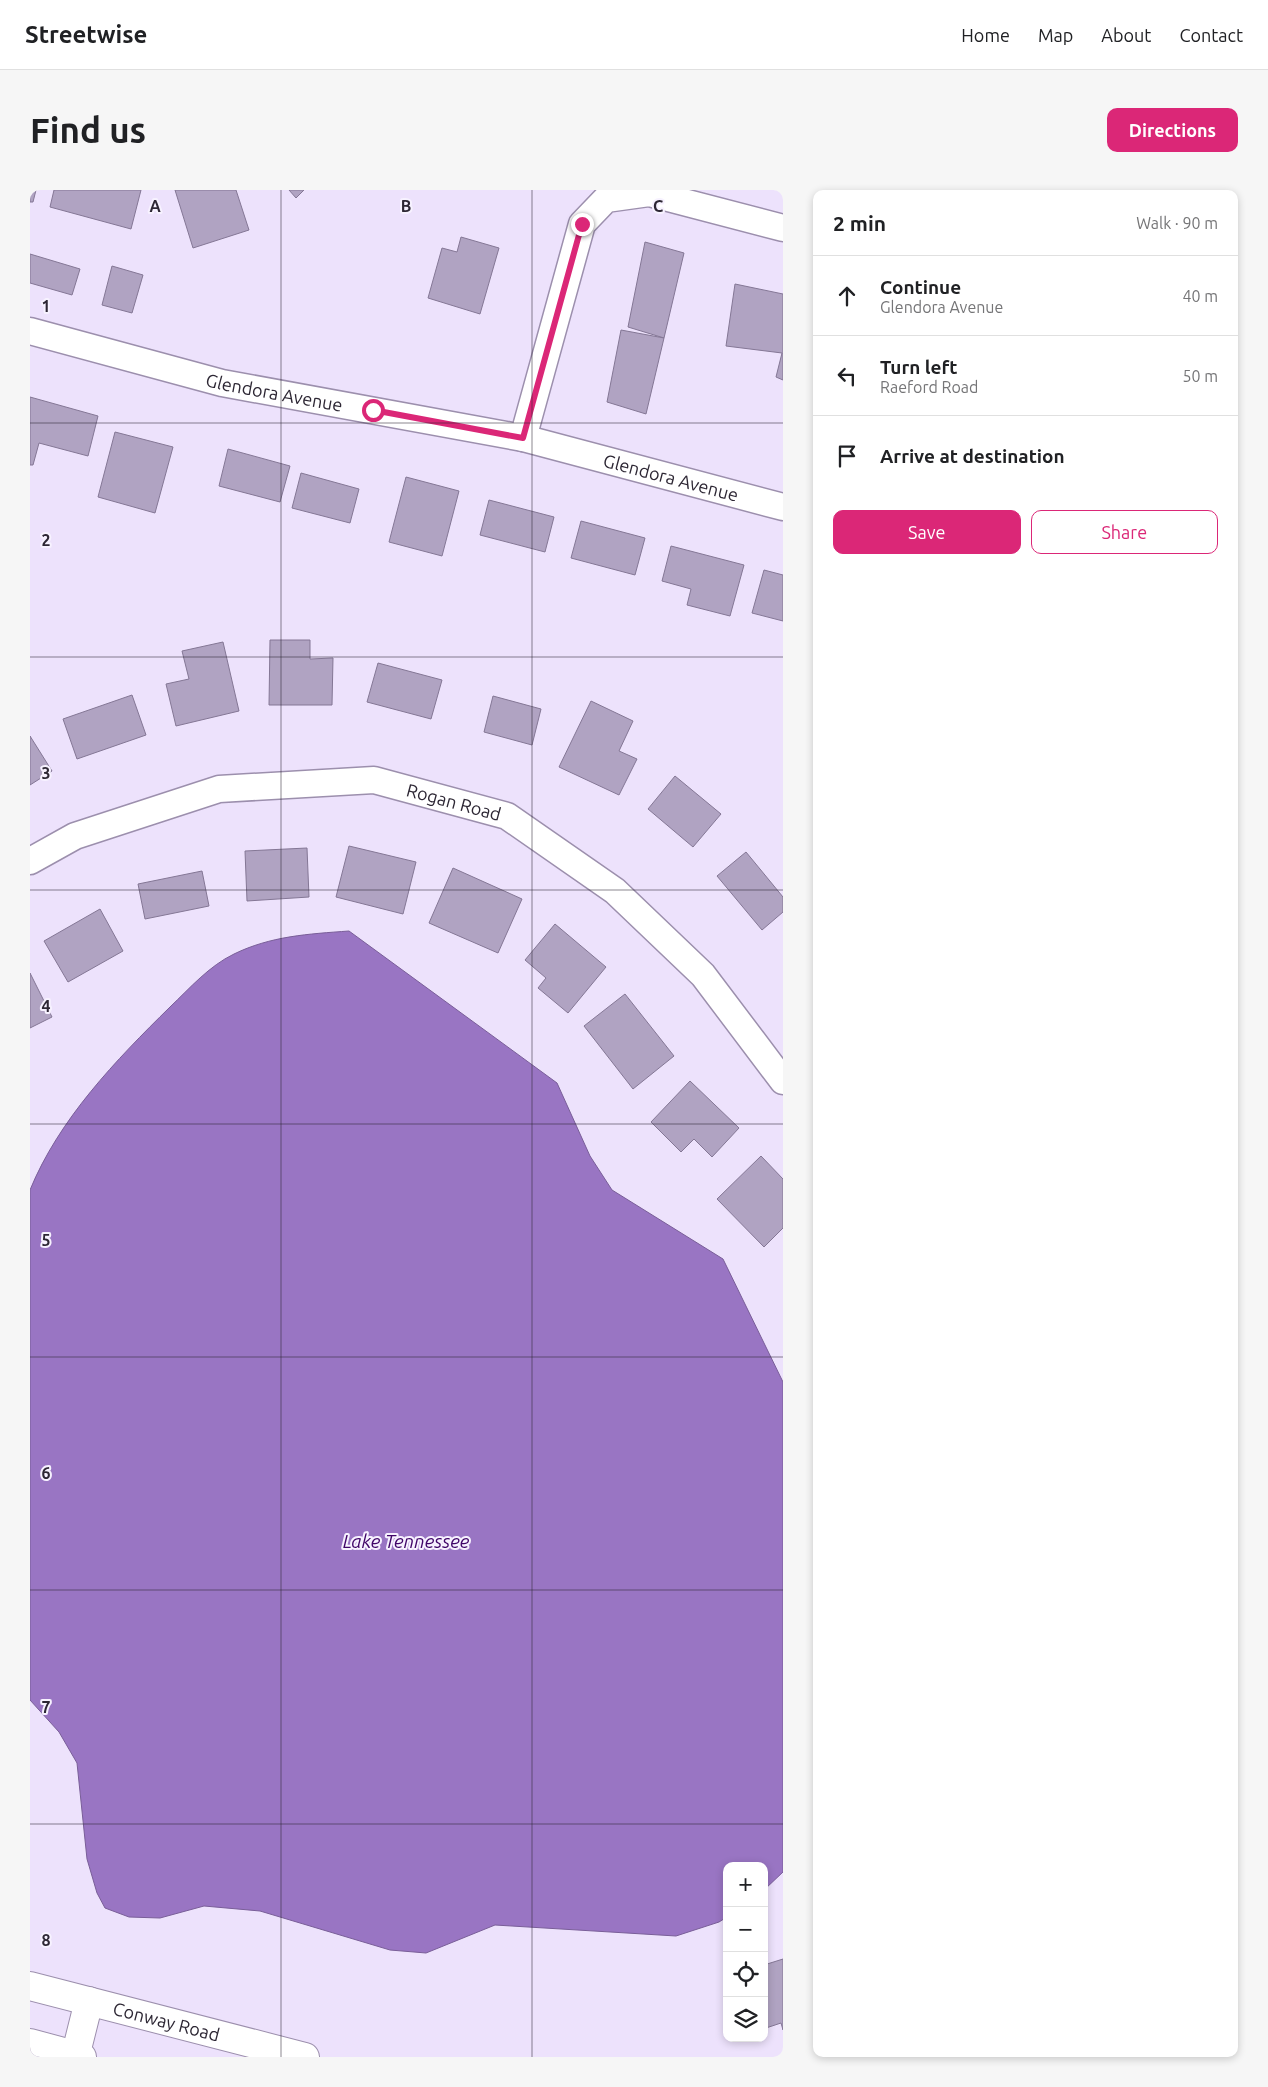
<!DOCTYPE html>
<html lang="en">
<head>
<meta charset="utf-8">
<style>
	body { margin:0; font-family:Ubuntu,sans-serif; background:#f6f6f6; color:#202124 }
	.controls { position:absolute; right:15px; bottom:15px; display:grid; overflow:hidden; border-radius:10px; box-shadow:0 2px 8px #0003 }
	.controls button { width:45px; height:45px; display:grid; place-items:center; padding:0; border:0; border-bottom:1px solid #e0e0e0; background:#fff; color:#202124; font:25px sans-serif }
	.stop { position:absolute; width:15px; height:15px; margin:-11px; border:4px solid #db2777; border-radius:50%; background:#fff }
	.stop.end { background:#db2777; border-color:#fff; box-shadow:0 1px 5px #0008 }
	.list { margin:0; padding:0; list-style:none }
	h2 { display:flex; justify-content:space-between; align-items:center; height:65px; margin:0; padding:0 20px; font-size:21px }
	h2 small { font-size:16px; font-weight:400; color:#757577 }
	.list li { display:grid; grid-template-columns:32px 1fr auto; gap:15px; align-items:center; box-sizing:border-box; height:80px; padding:0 20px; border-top:1px solid #e0e0e0 }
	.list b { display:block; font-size:19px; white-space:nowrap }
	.list p { margin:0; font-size:16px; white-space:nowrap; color:#757577 }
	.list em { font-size:16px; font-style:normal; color:#757577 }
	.actions { display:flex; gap:10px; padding:15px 20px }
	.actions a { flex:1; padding:11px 0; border:1px solid #db2777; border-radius:10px; text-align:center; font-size:18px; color:#db2777 }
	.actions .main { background:#db2777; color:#fff }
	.icon { flex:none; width:28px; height:28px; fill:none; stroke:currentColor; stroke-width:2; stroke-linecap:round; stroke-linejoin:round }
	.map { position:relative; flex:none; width:753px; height:1867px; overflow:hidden; border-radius:10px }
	header { display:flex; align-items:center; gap:30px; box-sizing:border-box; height:70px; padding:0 25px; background:#fff; border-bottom:1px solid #e0e0e0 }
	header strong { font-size:24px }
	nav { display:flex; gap:28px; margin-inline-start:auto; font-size:18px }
	.intro { display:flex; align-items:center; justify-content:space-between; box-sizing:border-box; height:120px; padding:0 30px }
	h1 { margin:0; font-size:35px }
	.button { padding:12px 22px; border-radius:10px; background:#db2777; color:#fff; font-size:18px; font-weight:700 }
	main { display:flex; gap:30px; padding:0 30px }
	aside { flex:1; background:#fff; border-radius:10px; box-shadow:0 2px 8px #0003 }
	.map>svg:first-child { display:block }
	.water { fill:#9975c3; stroke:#795e98 }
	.building { fill:#b0a3c2; stroke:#847795 }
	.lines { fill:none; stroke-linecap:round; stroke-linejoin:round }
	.street-casing { stroke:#9c8fad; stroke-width:29 }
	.secondary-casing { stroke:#9c8fad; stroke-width:30 }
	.street { stroke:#fff; stroke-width:26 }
	.secondary { stroke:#fff; stroke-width:28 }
	.route { stroke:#db2777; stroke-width:6 }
	.grid { fill:none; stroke:#2d2734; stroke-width:1; stroke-opacity:0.55 }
	.labels { text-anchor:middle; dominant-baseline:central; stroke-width:4; stroke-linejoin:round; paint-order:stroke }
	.street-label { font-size:18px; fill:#2d2734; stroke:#f7f2ff }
	.water-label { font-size:19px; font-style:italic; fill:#400568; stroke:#f7f2ff }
	.grid-label { font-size:16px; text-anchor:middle; font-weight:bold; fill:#2d2734; stroke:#f7f2ff; stroke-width:4; stroke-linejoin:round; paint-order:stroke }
</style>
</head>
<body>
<header>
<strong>Streetwise</strong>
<nav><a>Home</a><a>Map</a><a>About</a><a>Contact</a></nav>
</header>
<div class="intro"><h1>Find us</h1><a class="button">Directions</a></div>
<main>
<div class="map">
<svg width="753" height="1867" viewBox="0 0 753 1867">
	<rect width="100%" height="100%" fill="#ede2fc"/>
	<path class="water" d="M319,741L527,893L560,966L582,1000L693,1069L753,1192V1682L734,1700V1676H697V1727L689,1732L646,1746L465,1735L396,1763L360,1760L230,1721L174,1716L130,1728L99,1727L75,1718L67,1703L57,1669L47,1573L29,1542L0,1510V1000C29,929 86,870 140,817C160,798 179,776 204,764C241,746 278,744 319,741Z"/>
	<g class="building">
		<polygon points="0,0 6,0 3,12 0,12"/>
		<polygon points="24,0 111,0 101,39 20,17"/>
		<polygon points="145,0 206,0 219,40 163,58"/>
		<polygon points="259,0 274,0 266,8"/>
		<polygon points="431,47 469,58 450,124 398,108 412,58 427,62"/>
		<polygon points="615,52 654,63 634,148 598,137"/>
		<polygon points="0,64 50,79 42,105 0,93"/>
		<polygon points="82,76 113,85 102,123 72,115"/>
		<polygon points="705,94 753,104 753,190 746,187 752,163 696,156"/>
		<polygon points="591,140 634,148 616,224 577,212"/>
		<polygon points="0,207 68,226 58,266 9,253 3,275 0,275"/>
		<polygon points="85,242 143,257 125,323 68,307"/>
		<polygon points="198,259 260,276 250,312 189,296"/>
		<polygon points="271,283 329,299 320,333 262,318"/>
		<polygon points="376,287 429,301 412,366 359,352"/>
		<polygon points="459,310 524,327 515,362 450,345"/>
		<polygon points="551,331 615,348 605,385 541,368"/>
		<polygon points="641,356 714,375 700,426 657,415 661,399 632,391"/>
		<polygon points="734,380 753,385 753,431 722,423"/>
		<polygon points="240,450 280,450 280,469 303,468 302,515 239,515"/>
		<polygon points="193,452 209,521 146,536 136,494 159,489 152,461"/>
		<polygon points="348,473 412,490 401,529 337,512"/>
		<polygon points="102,505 116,545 47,569 33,529"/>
		<polygon points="463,506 511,519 502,555 454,542"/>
		<polygon points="561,511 603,531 589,561 607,569 589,605 529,577"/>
		<polygon points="0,546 22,581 0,595"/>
		<polygon points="645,586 691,624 663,657 618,619"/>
		<polygon points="319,656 386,672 373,724 306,707"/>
		<polygon points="277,658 279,707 217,711 215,661"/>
		<polygon points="716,662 753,707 753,722 732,740 687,686"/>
		<polygon points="423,678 492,709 468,763 399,733"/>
		<polygon points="172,681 179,716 115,729 108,694"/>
		<polygon points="70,719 93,761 38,792 14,751"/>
		<polygon points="525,734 576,777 538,823 508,798 516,788 495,770"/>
		<polygon points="0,783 22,827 0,838"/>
		<polygon points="595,804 644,866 603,899 554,836"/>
		<polygon points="660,891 709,938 682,967 664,949 651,962 621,932"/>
		<polygon points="731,966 753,989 753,1038 734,1057 687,1009"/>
		<polygon points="753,1769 753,1840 751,1833 736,1838 734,1833 734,1775"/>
	</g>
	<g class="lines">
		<g class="street-casing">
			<g id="street">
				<path id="s1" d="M0,141L192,193L493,248L753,317"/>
				<polyline points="493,248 552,34 576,9 619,3 753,38"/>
				<path id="s2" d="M0,671L45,646L189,599L344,590L477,626L585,701L673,785L753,891"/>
			</g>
		</g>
		<g class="secondary-casing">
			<g id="secondary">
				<path id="s3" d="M0,1796L275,1867"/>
				<polyline points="0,1853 52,1867"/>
				<polyline points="45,1867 59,1811"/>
			</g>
		</g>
		<use href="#street" class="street"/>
		<use href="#secondary" class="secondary"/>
	</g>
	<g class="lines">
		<polyline class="route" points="343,220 493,248 552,34"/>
	</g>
	<path class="grid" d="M251,0V1867M502,0V1867M0,233H753M0,467H753M0,700H753M0,934H753M0,1167H753M0,1400H753M0,1634H753"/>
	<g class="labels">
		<g class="street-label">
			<text stroke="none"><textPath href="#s1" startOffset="252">Glendora Avenue</textPath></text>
			<text stroke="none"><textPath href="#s1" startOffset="658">Glendora Avenue</textPath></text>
			<text stroke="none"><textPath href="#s2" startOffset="441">Rogan Road</textPath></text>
			<text stroke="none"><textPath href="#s3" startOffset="141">Conway Road</textPath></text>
		</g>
		<g class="water-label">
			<text x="376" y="1351">Lake Tennessee</text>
		</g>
	</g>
	<g class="grid-label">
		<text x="125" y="22">A</text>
		<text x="376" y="22">B</text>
		<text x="628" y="22">C</text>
		<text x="16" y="122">1</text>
		<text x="16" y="356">2</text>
		<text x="16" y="589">3</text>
		<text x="16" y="822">4</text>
		<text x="16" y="1056">5</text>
		<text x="16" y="1289">6</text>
		<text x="16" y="1523">7</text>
		<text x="16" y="1756">8</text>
	</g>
</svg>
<div class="controls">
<button>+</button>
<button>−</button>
<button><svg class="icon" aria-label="locate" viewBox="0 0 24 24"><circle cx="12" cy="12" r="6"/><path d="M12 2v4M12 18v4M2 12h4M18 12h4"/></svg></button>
<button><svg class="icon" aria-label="layers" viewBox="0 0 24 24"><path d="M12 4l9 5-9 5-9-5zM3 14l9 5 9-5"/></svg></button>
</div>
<div class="stop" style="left:343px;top:220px"></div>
<div class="stop end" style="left:552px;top:34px"></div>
</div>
<aside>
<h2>2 min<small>Walk · 90 m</small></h2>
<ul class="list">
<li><svg class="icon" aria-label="ahead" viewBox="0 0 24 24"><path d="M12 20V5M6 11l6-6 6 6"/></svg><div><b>Continue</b><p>Glendora Avenue</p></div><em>40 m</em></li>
<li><svg class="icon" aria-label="left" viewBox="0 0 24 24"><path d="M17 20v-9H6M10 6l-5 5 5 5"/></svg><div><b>Turn left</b><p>Raeford Road</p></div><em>50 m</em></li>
<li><svg class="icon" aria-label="arrive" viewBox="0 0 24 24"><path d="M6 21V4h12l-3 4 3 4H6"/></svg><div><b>Arrive at destination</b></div></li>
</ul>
<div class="actions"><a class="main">Save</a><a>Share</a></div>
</aside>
</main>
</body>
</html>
